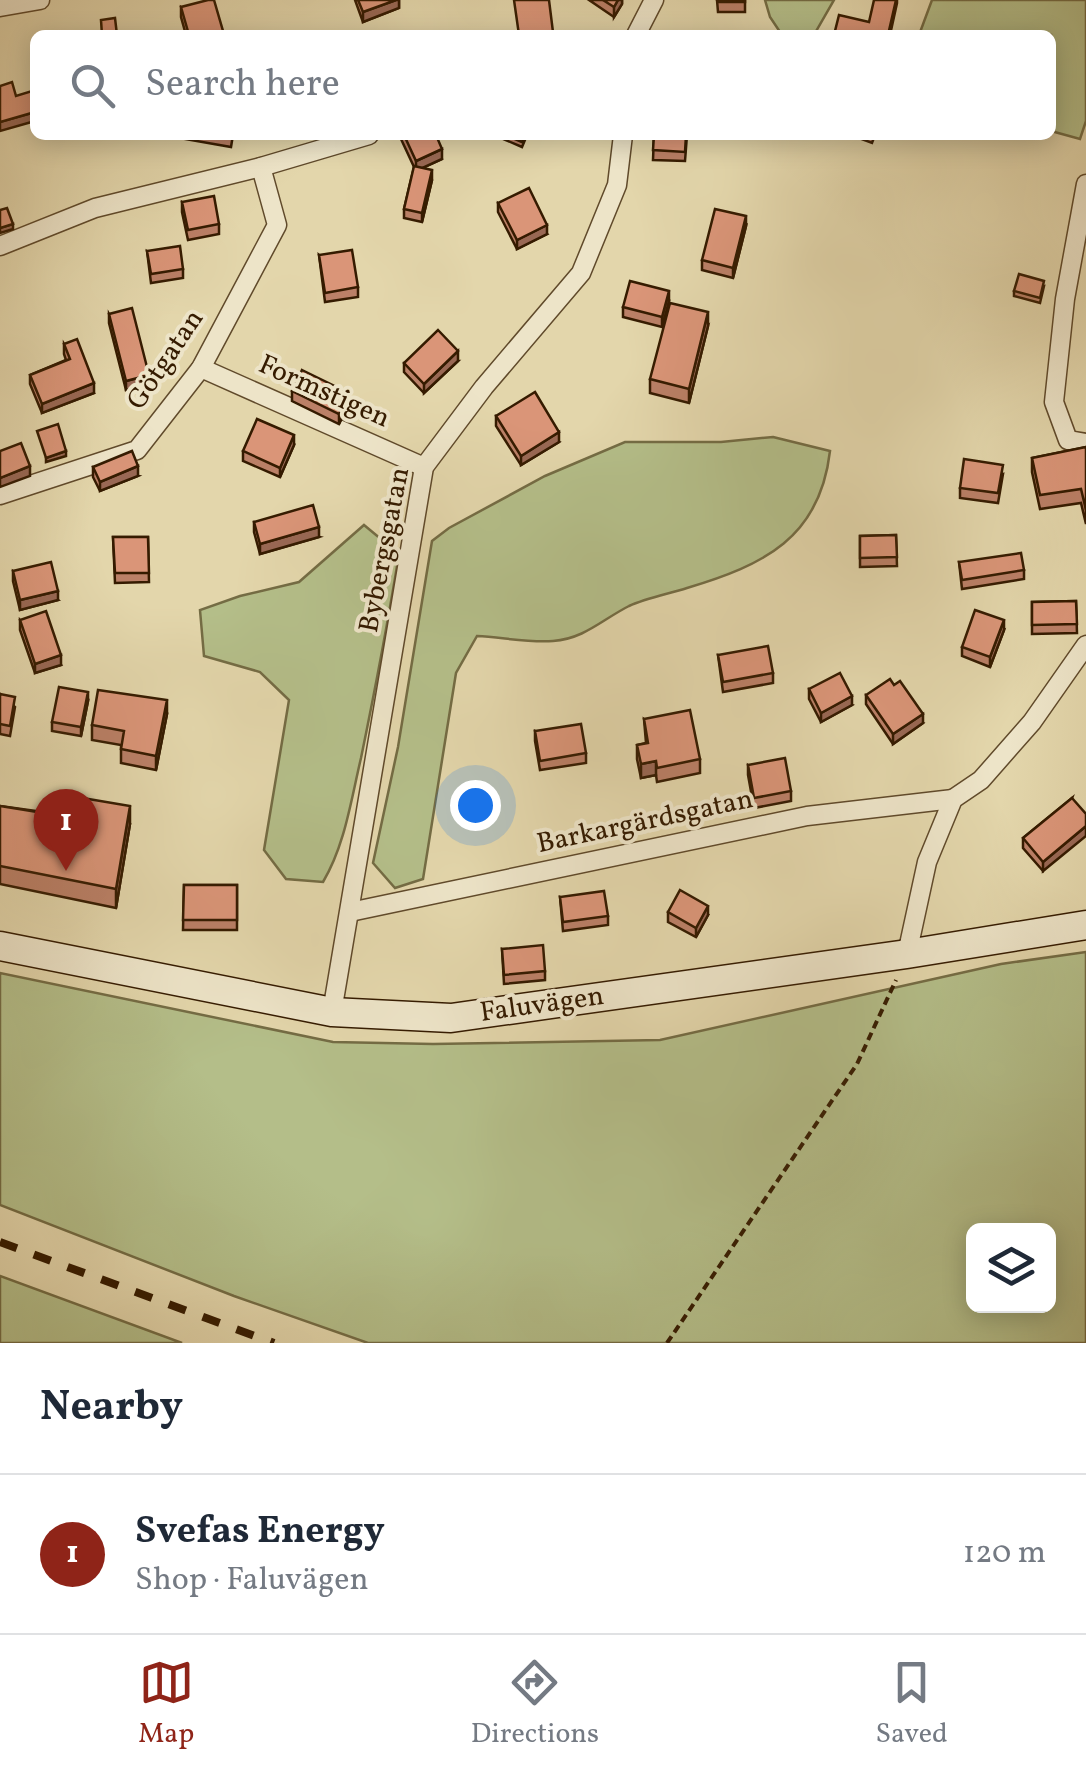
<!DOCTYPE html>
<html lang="en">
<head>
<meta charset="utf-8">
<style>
	body { margin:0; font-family:Vollkorn,serif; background:#f2f2f3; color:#1f2937 }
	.controls { position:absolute; right:30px; bottom:30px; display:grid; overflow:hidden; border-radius:15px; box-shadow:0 5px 25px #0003 }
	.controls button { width:90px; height:90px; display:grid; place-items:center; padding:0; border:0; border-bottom:2px solid #e0e1e3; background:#fff; color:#1f2937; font:50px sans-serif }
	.you { position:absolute; left:475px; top:805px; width:35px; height:35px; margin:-25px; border:8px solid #fff; border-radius:50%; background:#1a73e8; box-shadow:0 0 0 15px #1a73e833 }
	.badge { display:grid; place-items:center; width:65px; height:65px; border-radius:50%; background:#8f2418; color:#fff; font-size:32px; font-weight:700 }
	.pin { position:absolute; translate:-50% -82px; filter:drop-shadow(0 2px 5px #0008) }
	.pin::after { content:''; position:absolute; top:52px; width:35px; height:30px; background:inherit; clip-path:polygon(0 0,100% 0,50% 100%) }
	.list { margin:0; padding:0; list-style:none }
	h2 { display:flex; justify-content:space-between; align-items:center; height:130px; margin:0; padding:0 40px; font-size:42px }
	h2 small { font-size:32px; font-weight:400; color:#747a83 }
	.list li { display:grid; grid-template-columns:65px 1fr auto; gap:30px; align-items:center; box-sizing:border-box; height:160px; padding:0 40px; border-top:2px solid #e0e1e3 }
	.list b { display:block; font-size:38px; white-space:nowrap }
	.list p { margin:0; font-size:32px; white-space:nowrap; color:#747a83 }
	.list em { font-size:32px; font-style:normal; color:#747a83 }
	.icon { flex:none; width:55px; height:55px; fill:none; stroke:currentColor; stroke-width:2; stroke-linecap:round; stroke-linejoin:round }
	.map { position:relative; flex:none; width:1086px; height:1343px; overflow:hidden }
	.search { position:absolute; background:#fff; box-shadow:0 5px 25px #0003; left:30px; right:30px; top:30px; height:110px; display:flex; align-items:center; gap:25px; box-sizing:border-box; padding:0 35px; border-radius:15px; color:#747a83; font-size:38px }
	.sheet { height:290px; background:#fff }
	nav { display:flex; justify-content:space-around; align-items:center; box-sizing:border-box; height:140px; border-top:2px solid #e0e1e3; background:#fff; font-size:28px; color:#747a83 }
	nav a { display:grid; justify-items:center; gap:5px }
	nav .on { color:#8f2418 }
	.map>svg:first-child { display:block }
	.green { fill:#b4be89; stroke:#746c44; stroke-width:2.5; fill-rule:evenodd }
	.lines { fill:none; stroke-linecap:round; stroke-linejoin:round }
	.street-casing { stroke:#604a2b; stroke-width:21 }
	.secondary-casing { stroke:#351b00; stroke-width:31 }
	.path { stroke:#351b00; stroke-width:4; stroke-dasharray:8 5; stroke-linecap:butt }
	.street { stroke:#ede4c8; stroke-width:18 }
	.secondary { stroke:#ede4c8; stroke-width:28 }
	.rail { stroke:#351b00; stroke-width:8; stroke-dasharray:18 18; stroke-linecap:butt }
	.wall { fill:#bb8067; stroke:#351b00; stroke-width:2.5 }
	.shaded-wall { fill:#996854; stroke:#351b00; stroke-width:2.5 }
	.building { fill:#da9578; stroke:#351b00; stroke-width:2.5 }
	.labels { text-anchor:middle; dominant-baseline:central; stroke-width:8; stroke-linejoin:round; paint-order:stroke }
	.street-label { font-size:28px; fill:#351b00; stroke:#ede4c8 }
</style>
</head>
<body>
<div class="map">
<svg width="1086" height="1343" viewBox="0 0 1086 1343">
	<rect width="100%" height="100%" fill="#e3d6ab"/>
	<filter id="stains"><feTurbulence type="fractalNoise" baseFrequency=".002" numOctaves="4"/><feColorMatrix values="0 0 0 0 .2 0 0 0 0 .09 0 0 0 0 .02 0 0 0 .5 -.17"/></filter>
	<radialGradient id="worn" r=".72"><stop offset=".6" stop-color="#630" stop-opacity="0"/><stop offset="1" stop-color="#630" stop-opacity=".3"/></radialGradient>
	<g class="green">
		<polygon points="765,0 834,0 815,33 782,35 770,17"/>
		<polygon points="932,0 1086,0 1086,121 1080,139 1051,131 1051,35 919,35"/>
		<path d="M773,437L830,451C820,538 764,565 687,588C668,594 646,598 629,606C603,619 584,639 553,641C528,643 501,637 477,636L456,673L423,879L395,888L373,863L398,747L432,541L449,528L545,476L625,442H721Z"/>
		<path d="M364,525L399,554C388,622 375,690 361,758C351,800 345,845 323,882L286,879L264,850L289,700L260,672L204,656L200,610L240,596L299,582Z"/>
		<path d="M1086,952V1343H368L234,1296L0,1205V973L333,1042L433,1044L660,1040L1001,964ZM974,1230H1048V1306H974Z"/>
		<polygon points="0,1276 182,1343 0,1343"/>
	</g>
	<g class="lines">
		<g class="street-casing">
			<g id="street">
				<polyline points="0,7 40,0"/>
				<polyline points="636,35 654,0"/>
				<polyline points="1086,184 1065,299 1054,402 1068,440 1086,443"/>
				<polyline points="0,246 95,208 261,167 369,135"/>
				<polyline points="201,368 424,467"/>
				<polyline points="0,495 137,450 201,368 277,225 261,167"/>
				<polyline points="350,912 807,816 953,799"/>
				<polyline points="907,954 927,862 953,799 981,780 1032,722 1086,645"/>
				<polyline points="332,1012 424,467 484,387 581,273 617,185 623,135"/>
			</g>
		</g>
		<g class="secondary-casing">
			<polyline id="secondary" points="0,946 332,1012 451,1018 907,954 1086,925"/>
		</g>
		<polyline class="path" points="667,1343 857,1064 896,980"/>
		<use href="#street" class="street"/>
		<use href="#secondary" class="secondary"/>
		<polyline class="rail" points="0,1242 274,1343"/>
	</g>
	<g class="wall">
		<polygon points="355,0 399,0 399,8 363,22"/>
		<polygon points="589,0 622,0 622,4 614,17"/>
		<polygon points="717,0 745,0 745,12 718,12"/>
		<polygon points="181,7 223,35 186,35 181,17"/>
		<polygon points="185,135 233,135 231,147 185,139"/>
		<polygon points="401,135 436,135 442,159 422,168 432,180 422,222 404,218 404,209 414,167 401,139"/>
		<polygon points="494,135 527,135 522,147"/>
		<polygon points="654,135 687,135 685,161 653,160"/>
		<polygon points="851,135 875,135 872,143"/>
		<polygon points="182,202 219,224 219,234 188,240 182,212"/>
		<polygon points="498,203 547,234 517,249 498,212"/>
		<polygon points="746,226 733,278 702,270 702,260"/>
		<polygon points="147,251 183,269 183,278 151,283"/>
		<polygon points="319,255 358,287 358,297 325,302"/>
		<polygon points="1044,286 1040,303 1014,296 1014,291"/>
		<polygon points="669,301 662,327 623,317 623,307"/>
		<polygon points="109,314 149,384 126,390 109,323"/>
		<polygon points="708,326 689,403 650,393 650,379"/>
		<polygon points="64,344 94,393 42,413 30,384 30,375 66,360 64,354"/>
		<polygon points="458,361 424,393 404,372 404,363"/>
		<polygon points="292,391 349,403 339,424 292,401"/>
		<polygon points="496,416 559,442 521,465 496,426"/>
		<polygon points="294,445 280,477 243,461 243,451"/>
		<polygon points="1086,447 1086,524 1081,503 1040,509 1032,472 1032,458"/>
		<polygon points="93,467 138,476 100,491 93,477"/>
		<polygon points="1003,474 998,503 960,498 960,488"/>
		<polygon points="254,522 319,537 260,554 254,532"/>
		<polygon points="896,535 897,566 860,567 860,536"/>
		<polygon points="113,537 148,537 149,582 115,583"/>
		<polygon points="959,562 1024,570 1024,579 962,589"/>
		<polygon points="13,571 58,600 20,610 13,581"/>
		<polygon points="1076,601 1077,633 1032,634 1032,602"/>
		<polygon points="20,620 61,665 35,673 20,630"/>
		<polygon points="1004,630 990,667 962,656 962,647"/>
		<polygon points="718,655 773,673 773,683 723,692"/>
		<polygon points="809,689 852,705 821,722 809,699"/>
		<polygon points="0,694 15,707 10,736 0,734"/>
		<polygon points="866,695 923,723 893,744 866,704"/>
		<polygon points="88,701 81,736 52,731 52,722"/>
		<polygon points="167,714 156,770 121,763 121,745 92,740 92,725"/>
		<polygon points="644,719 700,759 700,773 657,782 656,775 641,778 637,759 637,745 646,743"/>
		<polygon points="535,731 586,753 586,763 540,770 535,741"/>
		<polygon points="748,765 791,791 791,801 754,808 748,775"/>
		<polygon points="1072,798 1043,871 1023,848 1023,838"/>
		<polygon points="0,806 130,824 116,908 0,884"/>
		<polygon points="184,885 237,885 237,930 183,930"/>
		<polygon points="560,897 608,916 608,925 563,931"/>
		<polygon points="668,912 708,915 696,937 668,922"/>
		<polygon points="502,949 545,971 545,980 504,984"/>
	</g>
	<g class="shaded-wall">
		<polygon points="396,0 399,0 399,8 363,22 363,12"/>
		<polygon points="618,0 622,0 622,4 614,17 614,7"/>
		<polygon points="896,0 897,0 897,3 890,35 888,35"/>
		<polygon points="35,112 35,121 0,131 0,122"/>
		<polygon points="442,149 442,159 416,171 416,161"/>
		<polygon points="432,170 432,180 422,222 422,213"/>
		<polygon points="746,216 746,226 733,278 733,268"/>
		<polygon points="13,224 13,229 0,233 0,228"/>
		<polygon points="547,225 547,234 517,249 517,240"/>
		<polygon points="669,291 669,301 662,327 662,317"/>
		<polygon points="708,312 708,326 689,403 689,389"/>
		<polygon points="458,351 458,361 424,393 424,384"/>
		<polygon points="149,375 149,384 126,390 126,381"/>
		<polygon points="94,383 94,393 42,413 42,404"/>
		<polygon points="349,393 349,403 339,424 339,414"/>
		<polygon points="559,432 559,442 521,465 521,456"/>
		<polygon points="294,435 294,445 280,477 280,468"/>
		<polygon points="66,451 66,456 46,462 46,458"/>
		<polygon points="30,466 30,476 0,487 0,478"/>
		<polygon points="138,466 138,476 100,491 100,482"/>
		<polygon points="319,527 319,537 260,554 260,544"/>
		<polygon points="58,591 58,600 20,610 20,600"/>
		<polygon points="1004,620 1004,630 990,667 990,657"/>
		<polygon points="61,655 61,665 35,673 35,664"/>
		<polygon points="88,692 88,701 81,736 81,727"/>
		<polygon points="852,696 852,705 821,722 821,713"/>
		<polygon points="167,700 167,714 156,770 156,756"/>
		<polygon points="923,714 923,723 893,744 893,734"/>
		<polygon points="656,761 656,775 641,778 641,764"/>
		<polygon points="130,806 130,824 116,908 116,889"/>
		<polygon points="1086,826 1086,836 1043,871 1043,862"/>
		<polygon points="708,906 708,915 696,937 696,928"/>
	</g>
	<g class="building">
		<polygon points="208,0 214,0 223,31 210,35 189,35 181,7"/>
		<polygon points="358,0 396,0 363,12"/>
		<polygon points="514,0 549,0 553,32 519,35"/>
		<polygon points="603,0 618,0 614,7"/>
		<polygon points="717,0 745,0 745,2 718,2"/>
		<polygon points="874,0 896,0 888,35 834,35 839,15 869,22"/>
		<polygon points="115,18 117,35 102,35 101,20"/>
		<polygon points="12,82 16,96 32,91 35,103 35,112 0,122 0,86"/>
		<polygon points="404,135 436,135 442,149 416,161"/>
		<polygon points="505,135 525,135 522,142"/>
		<polygon points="654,135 686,135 685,152 653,150"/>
		<polygon points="414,166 432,170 422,213 404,209"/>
		<polygon points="529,188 547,225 517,240 498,203"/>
		<polygon points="214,196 219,224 188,230 182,202"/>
		<polygon points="7,208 13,224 0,228 0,210"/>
		<polygon points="715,209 746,216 733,268 702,260"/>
		<polygon points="180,246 183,269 151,274 147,251"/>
		<polygon points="352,250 358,287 325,293 319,255"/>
		<polygon points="1019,274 1044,281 1040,298 1014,291"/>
		<polygon points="630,281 669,291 662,317 623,307"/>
		<polygon points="670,303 708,312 689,389 650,379"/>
		<polygon points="132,308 149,375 126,381 109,314"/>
		<polygon points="438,330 458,351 424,384 404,363"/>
		<polygon points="77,339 94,383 42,404 30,375 70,359 64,344"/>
		<polygon points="302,370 349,393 339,414 292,391"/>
		<polygon points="535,392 559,432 521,456 496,416"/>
		<polygon points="257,419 294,435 280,468 243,451"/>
		<polygon points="58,424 66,451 46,458 37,431"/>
		<polygon points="21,443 30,466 0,478 0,451"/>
		<polygon points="1086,447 1086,510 1081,489 1040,495 1032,458"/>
		<polygon points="132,451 138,466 100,482 93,467"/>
		<polygon points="964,459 1003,465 998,493 960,488"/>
		<polygon points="313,505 319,527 260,544 254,522"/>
		<polygon points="896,535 897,557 860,558 860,536"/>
		<polygon points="113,537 148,537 149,573 115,573"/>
		<polygon points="1021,553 1024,570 962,580 959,562"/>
		<polygon points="51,562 58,591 20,600 13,571"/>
		<polygon points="1076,601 1077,624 1032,625 1032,602"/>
		<polygon points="975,610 1004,620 990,657 962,647"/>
		<polygon points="46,611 61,655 35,664 20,620"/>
		<polygon points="768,646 773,673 723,682 718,655"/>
		<polygon points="840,673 852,696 821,713 809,689"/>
		<polygon points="890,679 894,685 900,681 923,714 893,734 866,695"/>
		<polygon points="59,687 88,692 81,727 52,722"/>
		<polygon points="98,690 167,700 156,756 121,749 124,731 92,725"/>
		<polygon points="0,694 15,697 10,726 0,724"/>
		<polygon points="690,710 700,759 657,768 656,761 641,764 637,745 648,743 644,719"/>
		<polygon points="581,724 586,753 540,761 535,731"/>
		<polygon points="785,758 791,791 754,798 748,765"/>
		<polygon points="59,794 130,806 116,889 0,866 0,806 56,815"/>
		<polygon points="1072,798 1086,814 1086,826 1043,862 1023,838"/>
		<polygon points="184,885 237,885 237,920 183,920"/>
		<polygon points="680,890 708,906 696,928 668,912"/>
		<polygon points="604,891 608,916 563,922 560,897"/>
		<polygon points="543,945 545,971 504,975 502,949"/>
	</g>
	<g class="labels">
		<g class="street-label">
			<text transform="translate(166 360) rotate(-56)">Götgatan</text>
			<text transform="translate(324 392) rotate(24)">Formstigen</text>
			<text transform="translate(385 550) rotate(-79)">Bybergsgatan</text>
			<text transform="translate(645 822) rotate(-12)">Barkargärdsgatan</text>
			<text transform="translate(542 1005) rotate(-8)">Faluvägen</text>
		</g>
	</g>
	<rect width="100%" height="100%" filter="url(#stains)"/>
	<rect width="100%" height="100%" fill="url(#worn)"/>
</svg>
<div class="controls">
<button><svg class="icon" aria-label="layers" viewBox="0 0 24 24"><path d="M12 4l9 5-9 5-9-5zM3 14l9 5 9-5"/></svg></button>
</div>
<div class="you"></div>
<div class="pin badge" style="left:66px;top:871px">1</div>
<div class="search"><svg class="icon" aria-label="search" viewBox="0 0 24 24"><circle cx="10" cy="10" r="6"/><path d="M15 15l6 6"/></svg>Search here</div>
</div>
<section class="sheet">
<h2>Nearby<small></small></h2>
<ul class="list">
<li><span class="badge">1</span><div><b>Svefas Energy</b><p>Shop · Faluvägen</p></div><em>120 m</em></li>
</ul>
</section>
<nav>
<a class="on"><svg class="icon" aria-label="map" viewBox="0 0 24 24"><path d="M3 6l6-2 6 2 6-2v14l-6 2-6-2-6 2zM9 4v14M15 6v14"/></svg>Map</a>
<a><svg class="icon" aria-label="directions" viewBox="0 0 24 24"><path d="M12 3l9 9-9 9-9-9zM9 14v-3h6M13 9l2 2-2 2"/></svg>Directions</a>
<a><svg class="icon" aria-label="saved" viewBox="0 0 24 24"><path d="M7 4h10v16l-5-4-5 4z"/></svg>Saved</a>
</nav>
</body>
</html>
